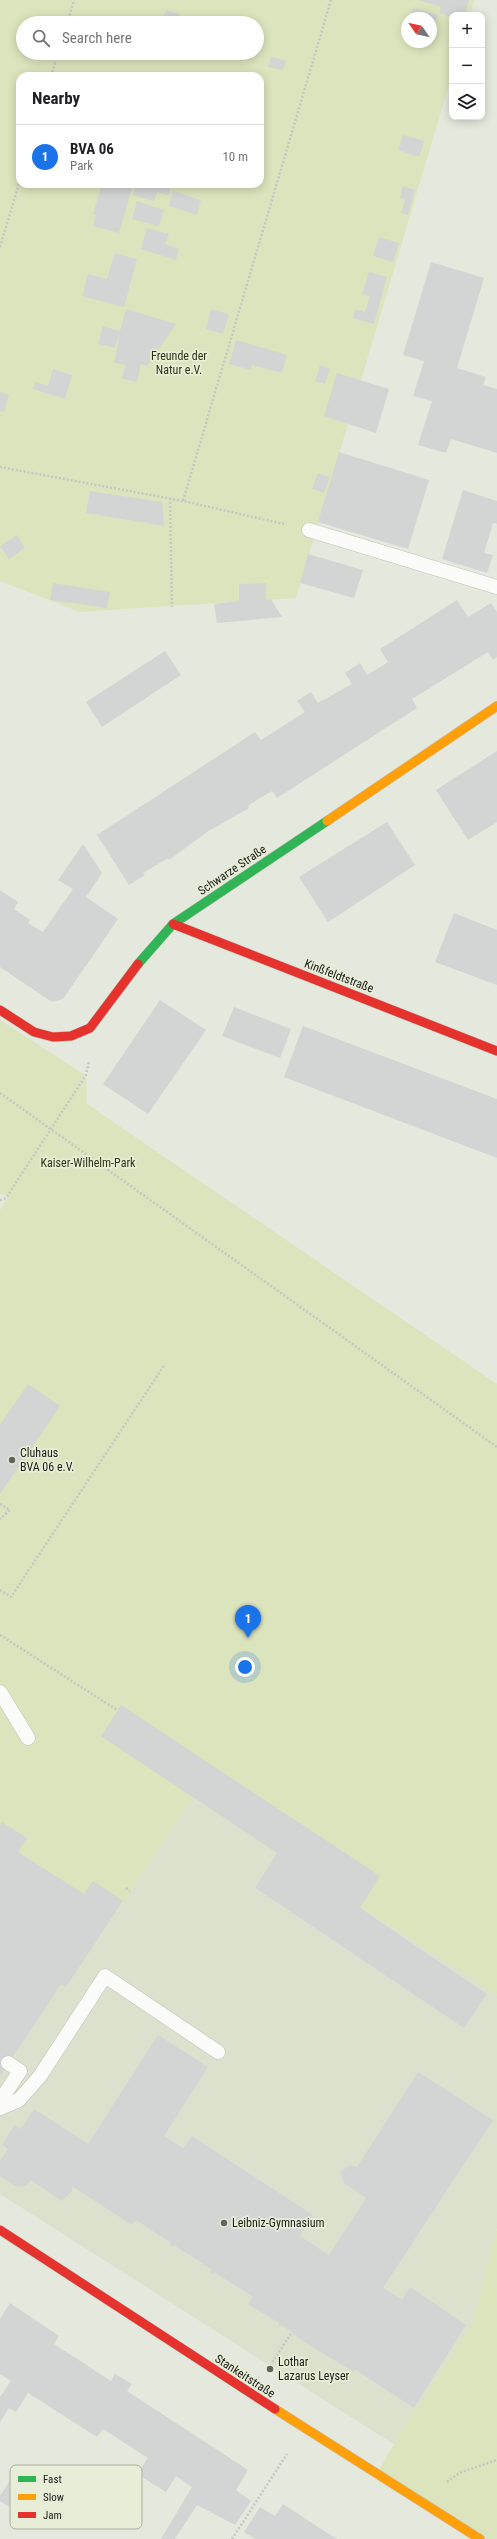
<!DOCTYPE html>
<html lang="en">
<head>
<meta charset="utf-8">
<style>
	body { margin:0; font-family:"Roboto Condensed",sans-serif; background:#f6f6f6; color:#202124 }
	.controls { position:absolute; right:12px; top:12px; display:grid; overflow:hidden; border-radius:8px; box-shadow:0 2px 10px #0003 }
	.controls button { width:36px; height:36px; display:grid; place-items:center; padding:0; border:0; border-bottom:1px solid #e0e0e0; background:#fff; color:#202124; font:20px sans-serif }
	.compass { position:absolute; left:401px; top:12px; width:36px; height:36px; border-radius:50%; background:#fff; box-shadow:0 2px 10px #0003; rotate:304deg }
	.you { position:absolute; left:245px; top:1667px; width:14px; height:14px; margin:-10px; border:3px solid #fff; border-radius:50%; background:#1a73e8; box-shadow:0 0 0 6px #1a73e833 }
	.badge { display:grid; place-items:center; width:26px; height:26px; border-radius:50%; background:#1a73e8; color:#fff; font-size:13px; font-weight:700 }
	.pin { position:absolute; translate:-50% -33px; filter:drop-shadow(0 1px 2px #0008) }
	.pin::after { content:''; position:absolute; top:21px; width:14px; height:12px; background:inherit; clip-path:polygon(0 0,100% 0,50% 100%) }
	.list { margin:0; padding:0; list-style:none }
	h2 { display:flex; justify-content:space-between; align-items:center; height:52px; margin:0; padding:0 16px; font-size:17px }
	h2 small { font-size:13px; font-weight:400; color:#757577 }
	.list li { display:grid; grid-template-columns:26px 1fr auto; gap:12px; align-items:center; box-sizing:border-box; height:64px; padding:0 16px; border-top:1px solid #e0e0e0 }
	.list b { display:block; font-size:15px; white-space:nowrap }
	.list p { margin:0; font-size:13px; white-space:nowrap; color:#757577 }
	.list em { font-size:13px; font-style:normal; color:#757577 }
	.icon { flex:none; width:22px; height:22px; fill:none; stroke:currentColor; stroke-width:2; stroke-linecap:round; stroke-linejoin:round }
	.map { position:relative; flex:none; width:497px; height:2539px; overflow:hidden }
	.search { position:absolute; background:#fff; box-shadow:0 2px 10px #0003; left:16px; top:16px; width:248px; height:44px; display:flex; align-items:center; gap:10px; box-sizing:border-box; padding:0 14px; border-radius:22px; color:#757577; font-size:15px }
	.panel { position:absolute; background:#fff; box-shadow:0 2px 10px #0003; left:16px; top:72px; width:248px; height:116px; border-radius:12px }
	.map>svg:first-child { display:block }
	.built { fill:#dce1cd }
	.green { fill:#dce4bd; fill-rule:evenodd }
	.building { fill:#d3d5d4 }
	.lines { fill:none; stroke-linecap:round; stroke-linejoin:round }
	.lane-casing { stroke:#c2c4bb; stroke-width:15 }
	.fast-casing { stroke:#c2c4bb; stroke-width:10 }
	.slow-casing { stroke:#c2c4bb; stroke-width:10 }
	.jam-casing { stroke:#c2c4bb; stroke-width:10 }
	.path { stroke:#c6c7c3; stroke-width:2.5; stroke-dasharray:2 2; stroke-linecap:butt }
	.lane { stroke:#fbfcfa; stroke-width:14 }
	.fast { stroke:#30b455; stroke-width:9 }
	.slow { stroke:#ff9f0a; stroke-width:9 }
	.jam { stroke:#e5322d; stroke-width:9 }
	.poi-dot { fill:#62645c; stroke:#e8edd8; stroke-width:1.5 }
	.labels { text-anchor:middle; dominant-baseline:central; stroke-width:3.5; stroke-linejoin:round; paint-order:stroke }
	.park-label { font-size:12px; fill:#2f340f; stroke:#e8edd8 }
	.street-label { font-size:12px; fill:#1b1d16; stroke:#e8edd8 }
	.poi-label { font-size:12px; fill:#1b1d16; stroke:#e8edd8; text-anchor:start }
	.key { fill:#e8edd8; stroke:#aaaf9e; stroke-width:1 }
	.key-label { font-size:11px; fill:#1b1d16 }
</style>
</head>
<body>
<div class="map">
<svg width="497" height="2539" viewBox="0 0 497 2539">
	<rect width="100%" height="100%" fill="#e5e8dd"/>
	<polygon class="built" points="193,1798 497,1995 497,2228 472,2325 410,2418 395,2445 0,2194 0,2075 61,1984 66,1987"/>
	<g class="green">
		<path d="M0,0H474L470,15H452V75L296,598L80,612L0,581ZM407,18H431V42H407ZM23,23H257V53H23ZM20,76H260V184H20Z"/>
		<polygon points="0,1020 85,1075 72,1096 86,1076 87,1104 497,1384 497,1995 193,1798 66,1987 61,1984 0,2075 0,1210 9,1195 0,1194"/>
		<polygon points="497,2228 497,2539 485,2539 379,2470 410,2418 472,2325"/>
	</g>
	<g class="building">
		<polygon points="418,0 469,0 465,15 452,17 439,13 441,7"/>
		<polygon points="413,8 438,15 432,34 431,18 409,18"/>
		<polygon points="166,10 180,14 177,23 162,23"/>
		<polygon points="271,57 286,61 283,70 268,67"/>
		<polygon points="403,135 424,141 419,157 398,150"/>
		<polygon points="102,184 133,184 119,233 93,226 96,215 93,214"/>
		<polygon points="136,184 166,184 171,185 169,195 157,192 154,201 133,195"/>
		<polygon points="403,186 415,190 408,215 401,213 405,200 400,198"/>
		<polygon points="173,191 201,200 197,215 169,206"/>
		<polygon points="137,201 164,210 159,226 132,219"/>
		<polygon points="147,228 169,234 165,244 179,249 176,260 141,249"/>
		<polygon points="379,237 399,243 393,262 373,256"/>
		<polygon points="115,253 137,259 124,307 82,296 88,274 107,279"/>
		<polygon points="431,262 484,278 457,368 486,377 483,385 497,389 497,453 451,439 446,453 418,445 432,401 413,396 424,361 403,355"/>
		<polygon points="369,272 387,277 374,324 353,318 355,309 365,312 370,296 362,295"/>
		<polygon points="126,309 176,324 147,366 141,364 137,382 122,379 125,365 114,363 120,334 115,348 98,344 103,326 120,331"/>
		<polygon points="211,309 229,314 223,334 206,329"/>
		<polygon points="236,340 287,355 282,373 252,365 251,370 229,364"/>
		<polygon points="320,365 330,369 325,384 315,381"/>
		<polygon points="53,369 72,375 65,399 33,389 35,382 48,386"/>
		<polygon points="337,373 389,389 376,433 324,416"/>
		<polygon points="0,392 9,395 4,412 0,411"/>
		<polygon points="339,452 429,480 408,549 318,522"/>
		<polygon points="318,473 330,477 324,493 312,489"/>
		<polygon points="463,490 497,501 497,524 493,523 484,553 493,555 487,573 442,559"/>
		<polygon points="90,491 162,502 164,526 86,513"/>
		<polygon points="17,535 25,548 9,559 0,546"/>
		<polygon points="308,554 363,570 354,598 300,583"/>
		<polygon points="53,583 110,592 107,608 50,600"/>
		<polygon points="266,583 266,600 271,599 282,617 217,623 214,604 239,601 239,584"/>
		<polygon points="457,600 468,617 491,603 497,612 497,657 493,660 488,652 412,699 417,708 277,798 272,791 260,798 248,806 249,808 207,832 169,860 168,858 143,873 145,875 129,885 97,835 255,732 261,740 305,712 297,701 311,692 318,703 352,684 345,673 360,663 367,675 388,662 380,649"/>
		<polygon points="165,651 181,675 102,727 86,702"/>
		<polygon points="497,751 497,822 468,840 436,790"/>
		<polygon points="387,822 415,865 328,922 299,877"/>
		<polygon points="83,844 102,873 86,897 118,919 63,999 52,1002 0,967 0,890 18,902 14,909 30,920 28,923 43,932 73,889 58,880"/>
		<polygon points="454,913 497,930 497,985 435,962"/>
		<polygon points="160,1000 206,1030 148,1114 103,1084"/>
		<polygon points="234,1007 291,1029 280,1058 222,1036"/>
		<polygon points="303,1026 497,1099 497,1158 284,1077"/>
		<polygon points="28,1384 60,1406 0,1494 0,1425"/>
		<polygon points="121,1705 380,1876 360,1908 487,1994 464,2028 255,1888 277,1853 101,1736"/>
		<polygon points="2,1822 27,1838 18,1852 84,1894 93,1881 123,1901 66,1987 61,1984 0,2076 0,1825"/>
		<polygon points="158,2035 208,2067 164,2136 183,2148 192,2136 313,2215 300,2236 329,2255 366,2198 344,2183 340,2172 350,2165 357,2167 418,2072 493,2120 383,2288 402,2300 410,2287 466,2325 414,2408 356,2370 354,2372 304,2342 282,2325 279,2326 279,2323 248,2304 253,2297 214,2272 213,2274 210,2272 212,2270 174,2245 173,2247 170,2246 171,2243 136,2220 132,2225 72,2186 72,2191 62,2201 31,2180 26,2186 17,2187 0,2176 0,2161 8,2149 2,2145 14,2125 21,2129 34,2109 88,2144"/>
		<polygon points="10,2303 59,2336 54,2344 111,2381 115,2374 132,2384 127,2391 248,2470 236,2490 251,2501 235,2525 197,2505 175,2539 161,2539 192,2487 176,2476 166,2492 137,2474 148,2458 103,2429 97,2437 28,2393 16,2412 9,2408 0,2422 0,2397 11,2381 0,2374 0,2319"/>
		<polygon points="13,2476 32,2488 18,2512 0,2501 0,2496"/>
		<polygon points="283,2504 315,2525 337,2539 255,2539 244,2532 260,2507 275,2516"/>
	</g>
	<g class="lines">
		<g class="lane-casing">
			<g id="lane">
				<polyline points="309,530 497,587"/>
				<polyline points="0,1692 28,1738"/>
				<polyline points="0,2101 20,2071 8,2063"/>
				<polyline points="0,2108 19,2100 40,2076 105,1976 218,2052"/>
			</g>
		</g>
		<g class="fast-casing">
			<polyline id="fast" points="138,964 173,924 327,821"/>
		</g>
		<g class="slow-casing">
			<g id="slow">
				<polyline points="327,821 497,706"/>
				<polyline points="275,2409 480,2539"/>
			</g>
		</g>
		<g class="jam-casing">
			<g id="jam">
				<polyline points="173,924 497,1051"/>
				<polyline points="0,1010 34,1032 53,1037 71,1036 90,1028 138,964"/>
				<polyline points="0,2230 275,2409"/>
			</g>
		</g>
		<g class="path">
			<polyline points="67,23 74,0"/>
			<polyline points="51,76 58,53"/>
			<polyline points="0,247 20,180"/>
			<polyline points="0,467 183,501"/>
			<polyline points="170,498 172,607"/>
			<polyline points="284,524 183,501 331,0"/>
			<polyline points="0,1093 497,1447"/>
			<polyline points="0,1200 6,1198 86,1075 89,1061"/>
			<polyline points="0,1504 10,1510 0,1519"/>
			<polyline points="0,1590 11,1597 165,1364"/>
			<polyline points="0,1635 117,1710"/>
			<polyline points="126,1888 130,1891"/>
			<polyline points="268,2369 292,2332"/>
			<polyline points="447,2482 459,2473 497,2460"/>
			<polyline points="232,2539 287,2454"/>
		</g>
		<use href="#lane" class="lane"/>
		<use href="#fast" class="fast"/>
		<use href="#slow" class="slow"/>
		<use href="#jam" class="jam"/>
	</g>
	<g class="poi-dot">
		<circle cx="12" cy="1460" r="4"/>
		<circle cx="224" cy="2223" r="4"/>
		<circle cx="270" cy="2369" r="4"/>
	</g>
	<g class="labels">
		<g class="park-label">
			<text x="179" y="356">Freunde der<tspan x="179" dy="14">Natur e.V.</tspan></text>
			<text x="88" y="1163">Kaiser-Wilhelm-Park</text>
		</g>
		<g class="street-label">
			<text transform="translate(232 870) rotate(-34)">Schwarze Straße</text>
			<text transform="translate(339 976) rotate(21)">Kinßfeldtstraße</text>
			<text transform="translate(245 2376) rotate(33)">Stankeitstraße</text>
		</g>
		<g class="poi-label">
			<text x="20" y="1453">Cluhaus<tspan x="20" dy="14">BVA 06 e.V.</tspan></text>
			<text x="232" y="2223">Leibniz-Gymnasium</text>
			<text x="278" y="2362">Lothar<tspan x="278" dy="14">Lazarus Leyser</tspan></text>
		</g>
	</g>
	<rect x="10" y="2465" width="132" height="64" rx="6" class="key"/>
	<rect x="18" y="2476" width="18" height="6" fill="#30b455"/>
	<rect x="18" y="2494" width="18" height="6" fill="#ff9f0a"/>
	<rect x="18" y="2512" width="18" height="6" fill="#e5322d"/>
	<g class="key-label">
		<text x="43" y="2483">Fast</text>
		<text x="43" y="2501">Slow</text>
		<text x="43" y="2519">Jam</text>
	</g>
</svg>
<div class="controls">
<button>+</button>
<button>−</button>
<button><svg class="icon" aria-label="layers" viewBox="0 0 24 24"><path d="M12 4l9 5-9 5-9-5zM3 14l9 5 9-5"/></svg></button>
</div>
<svg class="compass" viewBox="-18 -18 36 36"><path d="M0-13l5 13h-10z" fill="#e53935"/><path d="M0 13l5-13h-10z" fill="#757577"/></svg>
<div class="you"></div>
<div class="pin badge" style="left:248px;top:1638px">1</div>
<div class="search"><svg class="icon" aria-label="search" viewBox="0 0 24 24"><circle cx="10" cy="10" r="6"/><path d="M15 15l6 6"/></svg>Search here</div>
<section class="panel">
<h2>Nearby<small></small></h2>
<ul class="list">
<li><span class="badge">1</span><div><b>BVA 06</b><p>Park</p></div><em>10 m</em></li>
</ul>
</section>
</div>
</body>
</html>
